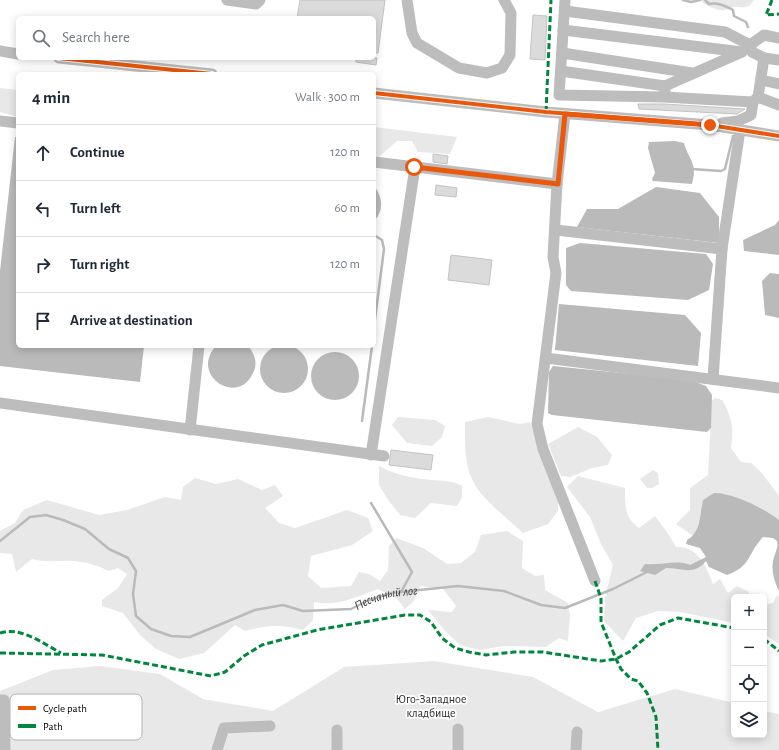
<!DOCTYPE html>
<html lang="en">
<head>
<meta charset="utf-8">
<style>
	body { margin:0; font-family:"Alegreya Sans",sans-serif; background:#f6f6f7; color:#1f2937 }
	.controls { position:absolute; right:12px; bottom:12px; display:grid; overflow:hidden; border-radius:6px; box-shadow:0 2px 10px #0003 }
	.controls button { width:36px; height:36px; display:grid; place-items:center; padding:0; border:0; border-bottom:1px solid #e0e1e3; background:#fff; color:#1f2937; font:20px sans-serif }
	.stop { position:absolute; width:12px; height:12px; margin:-9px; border:3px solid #ea580c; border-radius:50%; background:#fff }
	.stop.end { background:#ea580c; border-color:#fff; box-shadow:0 1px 4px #0008 }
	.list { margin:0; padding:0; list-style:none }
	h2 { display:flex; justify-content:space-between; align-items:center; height:52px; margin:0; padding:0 16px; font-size:17px }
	h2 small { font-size:13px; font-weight:400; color:#747a83 }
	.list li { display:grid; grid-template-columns:26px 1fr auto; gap:12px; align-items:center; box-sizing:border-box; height:56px; padding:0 16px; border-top:1px solid #e0e1e3 }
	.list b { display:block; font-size:15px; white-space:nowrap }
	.list em { font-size:13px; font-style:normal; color:#747a83 }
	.icon { flex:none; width:22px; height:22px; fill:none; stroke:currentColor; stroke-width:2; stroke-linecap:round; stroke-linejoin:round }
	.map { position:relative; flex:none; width:779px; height:750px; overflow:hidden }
	.search { position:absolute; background:#fff; box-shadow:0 2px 10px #0003; left:16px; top:16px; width:360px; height:44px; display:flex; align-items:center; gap:10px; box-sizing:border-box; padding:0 14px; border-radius:6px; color:#747a83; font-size:15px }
	.panel { position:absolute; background:#fff; box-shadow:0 2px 10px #0003; left:16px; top:72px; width:360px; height:276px; border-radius:6px }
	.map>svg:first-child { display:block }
	.green { fill:#e8e8e8 }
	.water { fill:#bababa }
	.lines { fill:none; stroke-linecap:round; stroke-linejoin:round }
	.stream { stroke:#bababa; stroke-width:2.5 }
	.building { fill:#dbdbdb; stroke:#c3c3c3 }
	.minor { stroke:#bdbdbd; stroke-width:11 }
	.quiet { stroke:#00873e; stroke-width:3; stroke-dasharray:6 3; stroke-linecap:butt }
	.cycleway-casing { stroke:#fff; stroke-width:6 }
	.cycleway { stroke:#e8590c; stroke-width:4 }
	.route { stroke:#ea580c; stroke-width:5 }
	.labels { text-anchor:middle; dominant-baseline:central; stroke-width:3.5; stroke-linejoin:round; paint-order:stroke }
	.park-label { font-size:12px; fill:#2c2c2c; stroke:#fff }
	.water-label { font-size:13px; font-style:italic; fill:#3d3d3d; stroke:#fff }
	.key { fill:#fff; stroke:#b2b2b2; stroke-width:1 }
	.key-label { font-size:11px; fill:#000 }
</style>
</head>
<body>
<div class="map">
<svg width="779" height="750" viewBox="0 0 779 750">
	<rect width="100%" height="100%" fill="#fff"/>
	<g class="green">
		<path d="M700,0H754C749,9 744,7 735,7C731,7 729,9 726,10C717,11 705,6 700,0Z"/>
		<polygon points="0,88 18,90 18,117 0,112"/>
		<polygon points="374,127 457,137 450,154 418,152 412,141 397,141 379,157 374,156"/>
		<path d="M715,398L722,400C732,416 734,429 731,448L741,462L751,463L761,472L779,496V521H699L696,531V538L676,524L690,510V488L708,475L711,419L705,412L707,405Z"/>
		<polygon points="398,417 435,420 445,426 442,437 432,446 407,443 392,425"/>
		<path d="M488,417L520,424L530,422L558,502V511L548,524L523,533C510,521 483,499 475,485C464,468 465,442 465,422Z"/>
		<polygon points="578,427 597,437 612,455 608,465 592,468 570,477 561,476 548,444"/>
		<path d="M379,466C395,475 413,478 431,480C442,481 452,480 462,486V497L457,506L431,503L415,518L400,515L389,501L379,485Z"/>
		<polygon points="653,470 658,473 659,484 652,488 647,488 640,479"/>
		<path d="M578,476L625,488C625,504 624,518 639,528L655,516L667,532L676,547C698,546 706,566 713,584L720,579L728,593L737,586L749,592L748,597H734V623L680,612L658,611L636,618L623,641L604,621L605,598L613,565L601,544L590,517L567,487Z"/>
		<path d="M195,478L216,484L238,479L262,490L275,485L283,496L265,508L279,523L295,528L347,510L368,518L373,531L352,545L311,556L308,576L321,588L351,586L359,572L369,574L380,581L388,570L389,546L396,538L423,548L447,564L461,563L475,552L481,535L507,531L523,541L522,568L535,576L544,575L545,590L568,603L570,615L568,641L559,638L546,647L504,646L479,650L460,645L445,631L428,610L452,612L456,606L443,589L421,586L413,602L405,609L397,599L378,589C356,597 337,607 314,602L313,620L303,630C282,624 266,625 245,631L235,625L204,653L179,659L156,649L140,635L123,613L102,606V600L118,588L127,574L118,568L109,571C97,565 86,562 73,561C58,560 47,563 32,559L16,572L12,554L0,553V531L15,523L23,510L47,500L99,515L127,510L165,497L181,500L183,487Z"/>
		<polygon points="777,595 779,597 779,644 764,634 764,605 773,603"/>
		<polygon points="434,661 533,677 598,712 675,689 734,703 734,735 764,735 764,711 779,714 779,750 0,750 0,691 53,670 100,666 160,674 203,699 273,711 344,667"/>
	</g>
	<g class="water">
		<polygon points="15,137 18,137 18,346 144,346 140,382 0,366 0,271"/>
		<path d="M675,141L684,143C689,161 698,163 692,184L653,181L652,179L655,173L648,148L649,142Z"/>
		<path d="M374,186C383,197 384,211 374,221Z"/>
		<polygon points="656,187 700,193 719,217 719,243 577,227 587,209 618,209"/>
		<polygon points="779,220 779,255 744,251 743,240 775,225"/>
		<polygon points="580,243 706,254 713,264 709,290 688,300 571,291 566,285 566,248"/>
		<polygon points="770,273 779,274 779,318 765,315 762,281"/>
		<polygon points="559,304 685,315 701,333 698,366 555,350"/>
		<circle cx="284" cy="369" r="24"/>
		<path d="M216,346L249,347C255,355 258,364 253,373C238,407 189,375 216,346Z"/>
		<circle cx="335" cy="376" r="24"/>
		<polygon points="553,366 690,380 706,386 712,395 711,428 707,432 552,415 548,413 549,372"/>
		<path d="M714,493C734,493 763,508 779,520V591C773,579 770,567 775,554C777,548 778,547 777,541L773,538L763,537C747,554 752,566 727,575L709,567L706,561C694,576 682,568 666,568L655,575L640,571L645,564C661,566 676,559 690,565L706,557L700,548L686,544L687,540C701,533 700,513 703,500Z"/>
	</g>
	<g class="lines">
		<g class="stream">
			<polyline points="683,0 691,2 700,0"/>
			<path d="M705,0L709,4C718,2 725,6 733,10L734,16L746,22L748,27"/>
			<polyline points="692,169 721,171 725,169 733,136"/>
			<polyline points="374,235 382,240 384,249 374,327"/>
			<polyline points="362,421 372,346"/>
			<polyline points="371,503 412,572 401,592"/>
			<path id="s1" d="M0,541L30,517L46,515L63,520L85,529L109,549L128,558L136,571L133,594L136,616L151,629L171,636L190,637L255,610L283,605L303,611L351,609L369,600L391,593L458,586L504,591L541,605L565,608L613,589L649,571"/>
		</g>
	</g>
	<g class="building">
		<polygon points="300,0 385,0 378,53 374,53 374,18 297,18"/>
		<polygon points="533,15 547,16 545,60 530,59"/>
		<polygon points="356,58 377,58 376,65 356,62"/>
		<polygon points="638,104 664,104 745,109 737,114 639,109"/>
		<polygon points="433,154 448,156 447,164 433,162"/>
		<polygon points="436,185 457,188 456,197 435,195"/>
		<polygon points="451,255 492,260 489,285 448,280"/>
		<polygon points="391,450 433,455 431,470 389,465"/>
	</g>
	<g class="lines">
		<g class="minor">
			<polyline points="227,0 256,4 260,0"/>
			<polyline points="407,0 412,33 417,43 459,68 487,73 502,68 510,55 511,13 504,0"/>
			<polyline points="565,0 559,95 664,97 753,102"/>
			<polyline points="565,11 725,32 750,45"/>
			<polyline points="563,30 742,52"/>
			<polyline points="0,51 18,54"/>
			<polyline points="562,53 692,73"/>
			<polyline points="59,58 212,74"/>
			<polyline points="764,58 779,60"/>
			<polyline points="561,71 665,86"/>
			<polyline points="761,80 779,84"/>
			<polyline points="374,93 546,112 710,125 779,136"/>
			<polyline points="665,93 665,86 742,52"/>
			<polyline points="758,97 779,105"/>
			<polyline points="565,114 557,184 553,257 556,273 537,424 543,449 595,581"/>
			<polyline points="0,121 18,123"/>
			<polyline points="722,123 738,121 751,115 753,102 758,97 764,58 752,52 750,45 764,35 779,38"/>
			<polyline points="374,162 557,184"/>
			<polyline points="556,230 722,249"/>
			<polyline points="546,358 779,388"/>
			<polyline points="713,379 722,249 740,130"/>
			<polyline points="0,403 384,456"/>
			<polyline points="190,430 199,346"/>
			<polyline points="371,455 415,167"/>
			<polyline points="0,700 4,700 5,750"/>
			<polyline points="217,750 224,728 270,726"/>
			<polyline points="337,750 337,730"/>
			<polyline points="458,750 458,729"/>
			<polyline points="576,750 577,732"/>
		</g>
		<g class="quiet">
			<polyline points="772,0 766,15 779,14"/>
			<polyline points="546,112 551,0"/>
			<polyline points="595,581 601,598 601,622 616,659 621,669 631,679 638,681 647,693 656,717 658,750"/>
			<path d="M0,633C20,626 44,644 61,653"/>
			<polyline points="764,639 779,651"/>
			<polyline points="0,653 102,655 211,676 225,672 244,656 262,645 317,630 405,615 420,615 431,622 442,638 455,648 469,652 486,655 514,652 543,652 601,661 616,659 629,652 660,625 678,618 734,628"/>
		</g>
		<g class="cycleway-casing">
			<g id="cycleway">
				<polyline points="59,58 212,74"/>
				<polyline points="374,93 546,112 710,125 779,136"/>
			</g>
		</g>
		<use href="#cycleway" class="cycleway"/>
	</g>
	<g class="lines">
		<polyline class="route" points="414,167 558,184 565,114 710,125"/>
	</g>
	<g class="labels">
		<g class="park-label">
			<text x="431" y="699">Юго-Западное<tspan x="431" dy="14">кладбище</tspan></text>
		</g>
		<g class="water-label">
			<text stroke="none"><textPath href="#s1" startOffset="474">Песчаный лог</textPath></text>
		</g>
	</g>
	<rect x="10" y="694" width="132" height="46" rx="6" class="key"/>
	<rect x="18" y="706" width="18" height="4" fill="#e8590c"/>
	<rect x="18" y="724" width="18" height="4" fill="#00873e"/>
	<g class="key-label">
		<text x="43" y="712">Cycle path</text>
		<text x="43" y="730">Path</text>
	</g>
</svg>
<div class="controls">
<button>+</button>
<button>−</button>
<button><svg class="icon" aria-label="locate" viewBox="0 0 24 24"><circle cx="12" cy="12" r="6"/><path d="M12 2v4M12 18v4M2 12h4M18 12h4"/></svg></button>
<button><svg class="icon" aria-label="layers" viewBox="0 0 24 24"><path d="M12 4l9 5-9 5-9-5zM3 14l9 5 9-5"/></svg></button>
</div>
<div class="stop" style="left:414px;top:167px"></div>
<div class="stop end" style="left:710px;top:125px"></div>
<div class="search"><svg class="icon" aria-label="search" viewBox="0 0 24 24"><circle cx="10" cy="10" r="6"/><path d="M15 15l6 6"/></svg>Search here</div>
<section class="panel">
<h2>4 min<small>Walk · 300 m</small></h2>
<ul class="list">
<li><svg class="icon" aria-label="ahead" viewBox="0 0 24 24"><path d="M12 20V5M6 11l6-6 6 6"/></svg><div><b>Continue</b></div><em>120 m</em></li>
<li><svg class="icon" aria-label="left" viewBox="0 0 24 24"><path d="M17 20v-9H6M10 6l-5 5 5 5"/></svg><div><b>Turn left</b></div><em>60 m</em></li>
<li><svg class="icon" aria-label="right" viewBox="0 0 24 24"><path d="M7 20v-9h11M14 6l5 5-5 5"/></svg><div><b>Turn right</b></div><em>120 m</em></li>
<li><svg class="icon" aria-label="arrive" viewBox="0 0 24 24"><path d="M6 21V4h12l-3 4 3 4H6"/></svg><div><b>Arrive at destination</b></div></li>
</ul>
</section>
</div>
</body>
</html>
